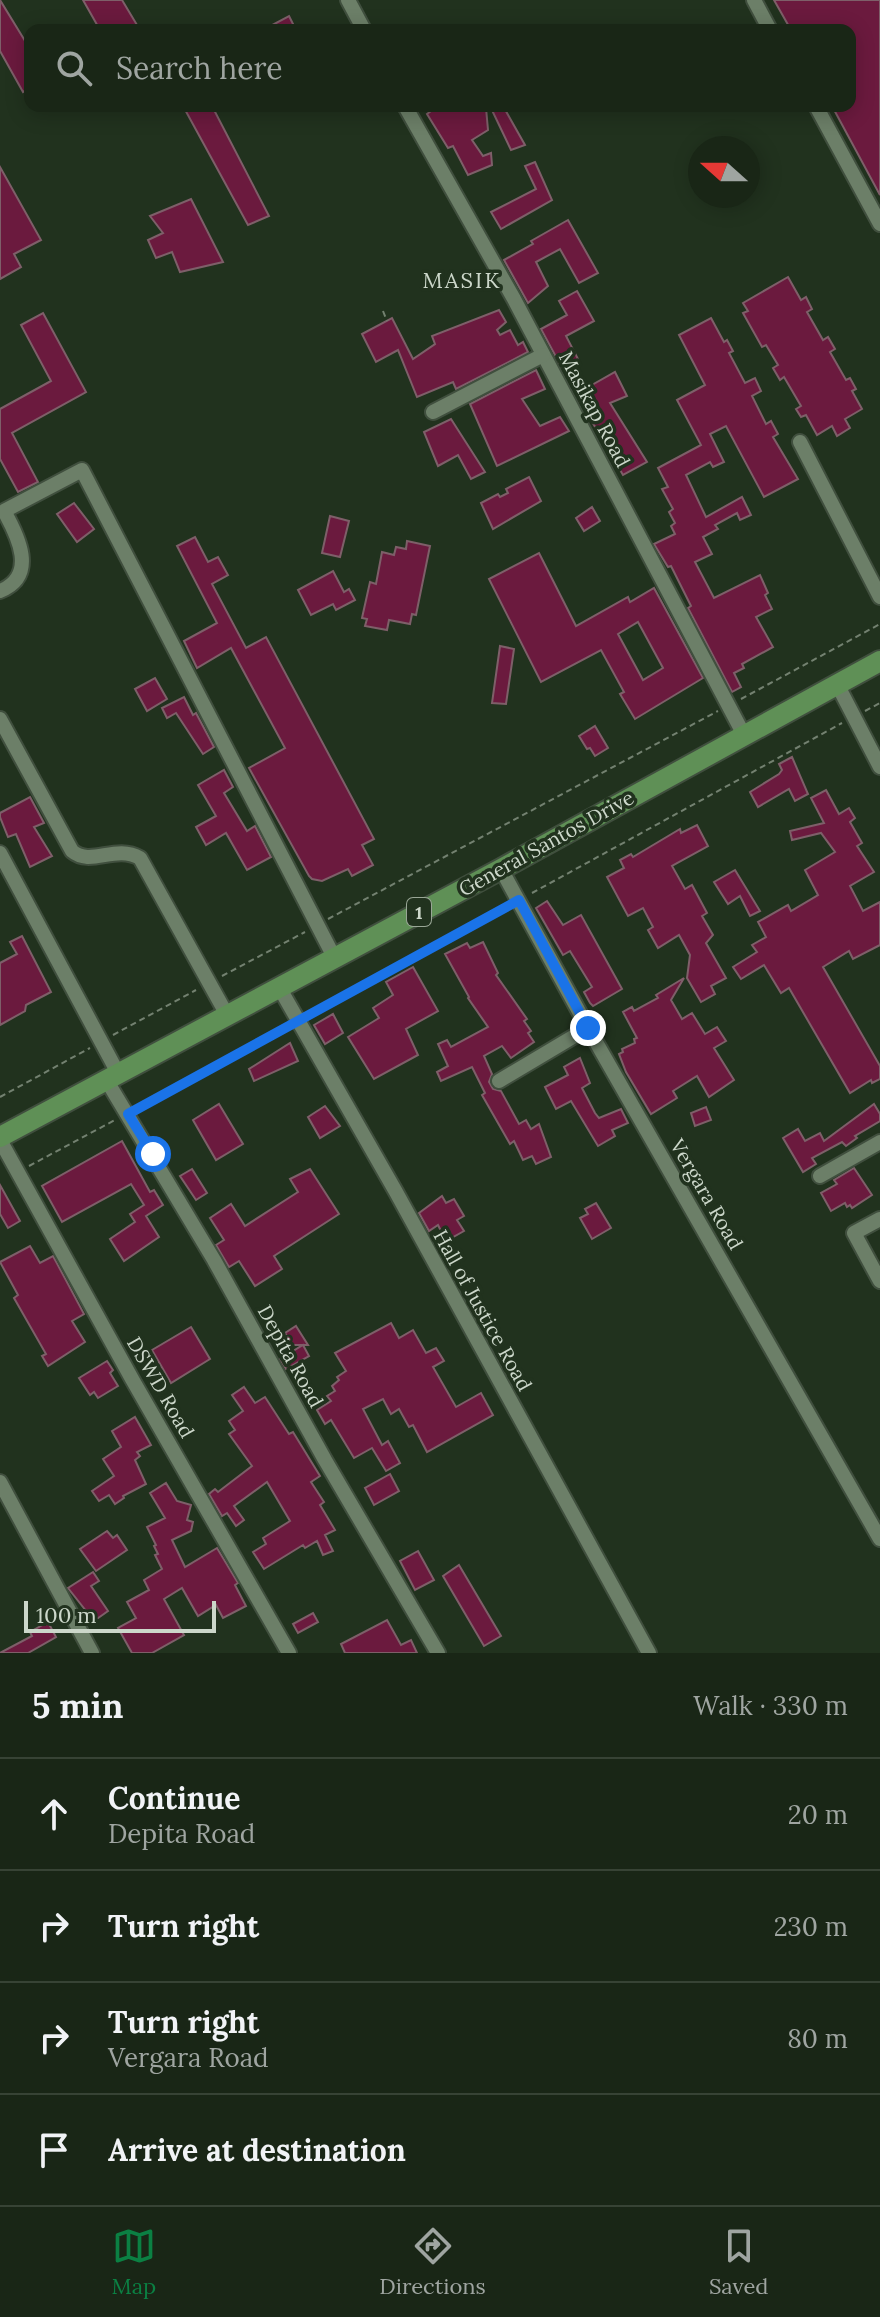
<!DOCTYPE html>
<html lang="en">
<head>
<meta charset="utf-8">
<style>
	body { margin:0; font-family:Lora,serif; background:#222e1f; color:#f1f3f6 }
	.compass { position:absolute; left:688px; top:136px; width:72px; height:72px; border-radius:50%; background:#192616; box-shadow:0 4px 20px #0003; rotate:291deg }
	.scale { position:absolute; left:24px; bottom:20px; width:192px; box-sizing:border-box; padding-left:8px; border:4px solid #ccd7ca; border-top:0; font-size:22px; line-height:28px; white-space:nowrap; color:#ccd7ca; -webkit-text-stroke:6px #21321e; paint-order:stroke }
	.stop { position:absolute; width:24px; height:24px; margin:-18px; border:6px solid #1a73e8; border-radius:50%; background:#fff }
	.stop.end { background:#1a73e8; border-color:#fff; box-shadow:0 2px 8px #0008 }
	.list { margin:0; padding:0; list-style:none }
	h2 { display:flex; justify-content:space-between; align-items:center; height:104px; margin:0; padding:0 32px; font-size:34px }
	h2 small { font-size:26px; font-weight:400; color:#9fa5a1 }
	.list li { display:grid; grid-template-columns:52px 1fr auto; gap:24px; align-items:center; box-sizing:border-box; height:112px; padding:0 32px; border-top:2px solid #374335 }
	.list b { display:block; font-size:30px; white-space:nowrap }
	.list p { margin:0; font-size:26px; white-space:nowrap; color:#9fa5a1 }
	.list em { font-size:26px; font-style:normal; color:#9fa5a1 }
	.icon { flex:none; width:44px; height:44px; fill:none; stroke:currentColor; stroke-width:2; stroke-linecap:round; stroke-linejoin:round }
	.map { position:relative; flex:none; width:880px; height:1653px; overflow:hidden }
	.search { position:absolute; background:#192616; box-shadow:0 4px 20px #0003; left:24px; right:24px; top:24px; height:88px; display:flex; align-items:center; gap:20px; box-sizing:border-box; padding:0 28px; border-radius:16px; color:#9fa5a1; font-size:30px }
	.sheet { height:552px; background:#192616 }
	nav { display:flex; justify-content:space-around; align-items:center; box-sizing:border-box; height:112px; border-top:2px solid #374335; background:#192616; font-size:22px; color:#9fa5a1 }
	nav a { display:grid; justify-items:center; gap:4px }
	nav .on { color:#0b8043 }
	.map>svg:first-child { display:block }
	.building { fill:#6b1a3e; stroke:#7e5f69; stroke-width:2; fill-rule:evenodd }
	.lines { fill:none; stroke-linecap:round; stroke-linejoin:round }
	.minor-casing { stroke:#404f3e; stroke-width:18 }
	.highway-casing { stroke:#404f3e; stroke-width:24 }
	.path { stroke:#738170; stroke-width:2; stroke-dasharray:6 4; stroke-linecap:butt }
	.minor { stroke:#6c7f68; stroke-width:14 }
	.highway { stroke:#5f9056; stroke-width:20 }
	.route { stroke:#1a73e8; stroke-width:10 }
	.labels { text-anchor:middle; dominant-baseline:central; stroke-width:7; stroke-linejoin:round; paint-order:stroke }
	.shield { fill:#21321e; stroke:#99a696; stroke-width:2 }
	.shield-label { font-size:18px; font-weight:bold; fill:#ccd7ca }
	.street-label { font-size:20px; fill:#ccd7ca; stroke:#21321e }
	.neighbourhood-label { font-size:22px; letter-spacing:2px; fill:#ccd7ca; stroke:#21321e }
</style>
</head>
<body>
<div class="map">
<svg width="880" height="1653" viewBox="0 0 880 1653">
	<rect width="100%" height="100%" fill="#21321e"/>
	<g class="building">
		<polygon points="0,0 30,49 30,87 23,92 0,51"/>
		<polygon points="83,0 122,0 140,30 100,30"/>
		<polygon points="774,0 880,0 880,195 832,106 850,106 850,30 791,30"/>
		<polygon points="289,16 296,30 263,30"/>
		<polygon points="183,106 212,106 269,216 248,225"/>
		<polygon points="438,106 486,108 488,130 472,140 483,156 491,153 492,165 468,175 453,146 448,148 427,114"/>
		<polygon points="490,106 503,106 525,145 511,150"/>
		<polygon points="535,162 552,200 501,229 491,212 536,189 525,166"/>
		<polygon points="0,167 41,240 14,254 21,267 0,279"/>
		<polygon points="191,199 223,262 180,272 172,252 156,258 148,240 163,233 150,216"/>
		<polygon points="568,220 598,273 579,283 560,249 536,262 548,286 528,303 504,260 533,244 531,241"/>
		<polygon points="788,277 801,300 806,297 812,309 807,312 823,340 828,337 835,349 830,352 846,380 850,378 856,389 852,391 862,409 845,419 850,428 837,436 832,426 817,435 806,415 801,417 796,409 801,406 784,377 780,380 773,368 778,365 766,345 762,347 743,313 748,311 743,303"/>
		<polygon points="577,291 594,321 566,336 578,359 562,368 541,329 567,315 559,301"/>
		<polygon points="499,310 506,322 497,330 500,335 510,330 518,345 523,342 528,352 456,389 453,382 417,397 398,350 376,362 362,334 392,318 413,359 435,344 432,336"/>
		<polygon points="43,313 86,392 12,433 38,482 18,492 0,459 0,409 51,381 21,325"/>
		<polygon points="711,318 724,342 727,340 733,351 729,353 745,383 755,378 761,391 752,396 766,424 771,421 778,434 773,437 798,479 764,497 726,426 710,434 724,462 713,467 710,462 686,475 706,517 742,497 751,515 740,520 737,513 715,525 718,529 703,537 712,554 695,562 714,598 760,575 768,593 765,595 772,609 756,617 773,647 742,664 744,668 734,673 741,687 732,692 688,608 691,606 671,566 668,567 654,544 675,534 671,526 675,523 669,512 673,509 662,489 668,487 658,468 701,445 677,400 705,385 679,335"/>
		<polygon points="536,370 545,389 522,399 540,426 560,417 569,431 497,466 470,404"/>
		<polygon points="615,372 627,396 610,403 647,462 623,475 576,394"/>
		<polygon points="451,419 485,472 471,479 458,455 438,466 424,432"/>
		<polygon points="529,477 541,501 493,529 481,503 498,494 500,497 508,493 506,489"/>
		<polygon points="74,503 94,529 77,542 57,514"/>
		<polygon points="592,507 600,521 584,531 576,518"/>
		<polygon points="330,516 349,521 340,557 322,553"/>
		<polygon points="195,537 208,562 218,557 228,575 212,584 246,648 266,637 374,839 362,845 373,865 352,876 348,869 322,881 312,879 309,876 249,768 285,748 231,648 197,668 184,641 217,623 177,546"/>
		<polygon points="407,541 430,546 416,615 412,614 410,624 389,620 387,630 365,626 367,619 362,618 370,582 376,584 382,552 394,555 396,547 406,549"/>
		<path d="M539,553L576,626L628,597L630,602L654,588L703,678L635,719L620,694L624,692L601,650L541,682L489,579ZM638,622L663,668L643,680L618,634Z"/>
		<polygon points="333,571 344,592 349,589 355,600 336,610 333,604 311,615 298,590"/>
		<polygon points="500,646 514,649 506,704 492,703"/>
		<polygon points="155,678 167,699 147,711 135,689"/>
		<polygon points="184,697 193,715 196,713 214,747 203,754 176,713 167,718 162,708"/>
		<polygon points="595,726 608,748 595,756 590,748 587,749 579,736"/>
		<polygon points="792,757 808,794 795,801 789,789 758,807 750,792 779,774 782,770 779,764"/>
		<polygon points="224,770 233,787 224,793 247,831 255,826 271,857 247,870 226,833 206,845 196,827 216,816 198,785"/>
		<polygon points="826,790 839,814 849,808 855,818 850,822 862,843 857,846 874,872 850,886 863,911 880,902 880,945 853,959 849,951 823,967 880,1066 880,1079 872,1083 871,1080 850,1093 789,988 781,993 764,965 741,979 733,967 757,952 752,945 766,937 758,922 788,905 791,911 818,895 805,870 835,852 821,833 792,840 790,831 824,823 811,798"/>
		<polygon points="30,797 44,823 34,827 52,856 30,867 16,834 8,837 0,817 0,813"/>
		<polygon points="697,825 708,846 672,866 685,889 692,885 707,913 702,916 713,935 706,943 726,978 711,986 715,994 701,1002 687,978 690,955 679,935 658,948 648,930 653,927 643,908 628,916 607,877 624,868 620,860 631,854 633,857 680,829 681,833"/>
		<polygon points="735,870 760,911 750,916 740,896 728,904 714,882"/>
		<polygon points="547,901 563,925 581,915 622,989 593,1006 590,1003 584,992 592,987 570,951 563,955 536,908"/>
		<polygon points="22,936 51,992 26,1005 25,1011 0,1025 0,963 17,954 10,942"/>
		<polygon points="483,942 498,973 496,975 527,1019 524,1021 531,1031 528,1033 534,1042 511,1058 502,1046 484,1056 492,1074 489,1082 493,1089 501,1091 519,1124 526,1120 531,1129 539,1124 551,1157 536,1164 532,1156 523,1160 514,1141 510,1144 482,1095 485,1093 472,1067 441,1081 437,1072 448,1066 438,1044 447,1040 451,1047 488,1027 468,998 469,997 445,954 467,943 470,948"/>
		<polygon points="413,967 438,1011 406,1029 418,1055 374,1079 348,1037 379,1018 373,1008 393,995 386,982"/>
		<polygon points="684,978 671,1000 682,1019 692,1013 705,1034 717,1027 726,1041 714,1048 734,1080 709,1097 697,1076 673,1091 677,1098 651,1114 626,1072 619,1054 623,1052 622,1049 635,1043 634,1039 637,1038 623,1012 632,1007 634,1011 658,998 656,995"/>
		<polygon points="333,1014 343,1033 325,1044 314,1025"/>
		<polygon points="290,1043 298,1061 254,1081 249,1069"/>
		<polygon points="580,1058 590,1083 582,1088 595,1113 599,1118 621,1109 628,1123 612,1130 615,1136 598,1146 571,1101 556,1109 545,1087 568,1075 564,1067"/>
		<polygon points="219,1104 243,1144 216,1160 193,1120"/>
		<polygon points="874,1104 880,1114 880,1121 855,1136 857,1138 846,1146 842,1142 812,1158 816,1164 803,1172 783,1138 798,1129 805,1141 820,1133 824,1141"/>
		<polygon points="325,1106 340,1126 320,1138 308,1117"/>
		<polygon points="706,1107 711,1120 695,1126 691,1113"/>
		<polygon points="122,1141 150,1192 154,1190 163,1205 146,1216 159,1237 124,1261 110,1239 135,1222 130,1214 144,1205 131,1184 62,1222 42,1186"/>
		<polygon points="854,1168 872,1195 852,1208 850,1205 847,1207 845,1203 831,1211 821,1193 837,1184 834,1180"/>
		<polygon points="192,1169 207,1193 196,1200 180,1176"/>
		<polygon points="310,1169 339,1214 274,1256 282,1269 255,1286 239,1261 229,1267 216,1245 224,1240 210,1218 231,1204 245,1226 298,1192 290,1179"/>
		<polygon points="0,1185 20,1221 8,1228 0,1214"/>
		<polygon points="442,1196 446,1203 454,1199 464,1216 457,1220 464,1231 446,1241 438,1225 429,1231 419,1213"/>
		<polygon points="596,1203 611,1228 592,1239 580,1218 588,1214 585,1209"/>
		<polygon points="30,1246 40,1263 53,1256 84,1314 72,1321 85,1342 48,1366 42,1356 46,1354 14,1298 18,1295 0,1262"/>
		<polygon points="391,1323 399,1338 413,1330 426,1353 436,1348 444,1361 433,1367 456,1407 481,1393 493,1415 427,1452 413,1425 409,1427 399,1409 391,1414 383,1399 363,1409 382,1445 388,1441 400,1463 386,1471 372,1448 354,1458 331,1420 325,1424 317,1410 331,1401 327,1396 335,1391 332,1386 339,1380 337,1377 346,1371 335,1353"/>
		<polygon points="296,1326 308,1345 293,1345 285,1333"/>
		<polygon points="191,1327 210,1359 171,1383 152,1350"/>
		<polygon points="303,1345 309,1356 286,1369 280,1359"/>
		<polygon points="107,1361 113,1370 110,1373 118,1386 98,1398 94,1392 90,1395 79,1378"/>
		<polygon points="244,1387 255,1403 265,1397 289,1434 293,1432 320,1476 311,1482 324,1502 320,1505 335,1530 325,1535 333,1551 323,1555 317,1541 305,1548 303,1545 264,1569 253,1552 266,1544 263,1538 290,1521 267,1482 234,1506 244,1520 236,1526 227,1513 222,1516 209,1494 215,1489 218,1492 252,1466 229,1434 235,1430 229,1421 243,1411 232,1395"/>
		<polygon points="135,1417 151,1445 137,1452 140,1456 135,1460 146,1484 123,1496 124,1498 115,1504 109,1495 99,1501 92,1491 114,1476 103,1459 121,1447 112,1431"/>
		<polygon points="390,1474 399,1491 374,1505 365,1488"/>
		<polygon points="166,1483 177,1501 191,1505 187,1520 193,1522 191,1531 172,1540 185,1567 217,1548 238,1583 235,1585 246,1606 223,1618 216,1605 198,1616 182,1588 164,1599 184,1635 152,1653 132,1653 118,1628 136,1618 127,1602 149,1590 144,1580 162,1569 155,1555 158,1554 154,1546 156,1545 147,1527 165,1518 150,1493"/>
		<polygon points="107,1531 113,1538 117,1535 127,1550 96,1571 80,1549"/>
		<polygon points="418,1551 434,1580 415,1590 400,1561"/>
		<polygon points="459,1565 501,1636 484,1646 443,1576"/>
		<polygon points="93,1572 99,1581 91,1586 108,1611 94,1621 68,1588"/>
		<polygon points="313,1613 318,1622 298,1633 293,1624"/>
		<polygon points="387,1620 401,1645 411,1640 417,1653 345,1653 341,1644"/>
		<polygon points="48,1622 56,1637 28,1653 0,1653 32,1636 30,1632"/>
	</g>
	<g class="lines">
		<g class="minor-casing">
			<g id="minor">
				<polyline points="348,0 364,30"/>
				<polyline points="754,0 770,30"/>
				<polyline points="405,106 514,299 744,735"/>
				<polyline points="816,106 880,224"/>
				<polyline points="433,412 543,355"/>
				<polyline points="800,442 880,597"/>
				<path d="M0,591C38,576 18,536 4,511L82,470L334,957"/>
				<polyline points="837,684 880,767"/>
				<path d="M0,719L72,851C91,867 115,844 140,858L227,1015"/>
				<polyline points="0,853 119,1075"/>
				<polyline points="501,869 588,1028 880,1539"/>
				<polyline points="279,987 396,1192 649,1653"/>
				<polyline points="107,1081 214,1260 325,1460 438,1653"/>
				<polyline points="499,1081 588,1028"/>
				<polyline points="0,1140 132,1379 289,1653"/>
				<polyline points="820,1176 880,1142"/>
				<polyline points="880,1219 854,1233 880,1281"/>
				<polyline points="0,1482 92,1653"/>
			</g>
		</g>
		<g class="highway-casing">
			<polyline id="highway" points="0,1137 501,869 880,661"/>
		</g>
		<g class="path">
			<polyline points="383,311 387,321"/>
			<polyline points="741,699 880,624"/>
			<polyline points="865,711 880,703"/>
			<polyline points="532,893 842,723"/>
			<polyline points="328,919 718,711"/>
			<polyline points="222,976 305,932"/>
			<polyline points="310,1013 505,908"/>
			<polyline points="113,1035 196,990"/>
			<polyline points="0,1097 90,1048"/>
			<polyline points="139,1108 287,1026"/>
			<polyline points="29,1166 115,1120"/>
		</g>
		<use href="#minor" class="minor"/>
		<use href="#highway" class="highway"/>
	</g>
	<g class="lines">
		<polyline class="route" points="153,1154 128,1114 519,900 588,1028"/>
	</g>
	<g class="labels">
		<rect class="shield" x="407" y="898" width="24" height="28" rx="6"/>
		<g class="shield-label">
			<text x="419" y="912">1</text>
		</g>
		<g class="street-label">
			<text transform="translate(595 409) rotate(62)">Masikap Road</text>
			<text transform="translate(546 843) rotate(-29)">General Santos Drive</text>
			<text transform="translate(707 1194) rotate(60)">Vergara Road</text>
			<text transform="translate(483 1310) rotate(61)">Hall of Justice Road</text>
			<text transform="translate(291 1356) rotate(61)">Depita Road</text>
			<text transform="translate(161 1387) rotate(60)">DSWD Road</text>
		</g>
		<g class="neighbourhood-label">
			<text x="462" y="280">MASIK</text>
		</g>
	</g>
</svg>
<svg class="compass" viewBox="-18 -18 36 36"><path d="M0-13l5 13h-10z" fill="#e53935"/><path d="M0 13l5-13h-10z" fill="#9fa5a1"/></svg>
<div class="scale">100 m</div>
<div class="stop" style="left:153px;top:1154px"></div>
<div class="stop end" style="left:588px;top:1028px"></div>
<div class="search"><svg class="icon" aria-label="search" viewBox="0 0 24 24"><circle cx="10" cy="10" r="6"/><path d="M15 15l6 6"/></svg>Search here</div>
</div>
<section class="sheet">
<h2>5 min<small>Walk · 330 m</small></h2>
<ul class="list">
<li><svg class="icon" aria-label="ahead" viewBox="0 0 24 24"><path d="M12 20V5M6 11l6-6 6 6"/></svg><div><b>Continue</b><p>Depita Road</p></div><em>20 m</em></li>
<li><svg class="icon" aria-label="right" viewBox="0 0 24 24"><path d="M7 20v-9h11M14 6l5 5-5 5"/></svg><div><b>Turn right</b></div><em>230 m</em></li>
<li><svg class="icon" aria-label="right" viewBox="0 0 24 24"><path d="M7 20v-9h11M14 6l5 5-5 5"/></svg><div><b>Turn right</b><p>Vergara Road</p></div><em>80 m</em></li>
<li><svg class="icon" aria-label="arrive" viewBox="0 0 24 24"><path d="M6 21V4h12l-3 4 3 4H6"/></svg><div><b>Arrive at destination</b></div></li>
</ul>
</section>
<nav>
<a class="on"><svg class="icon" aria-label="map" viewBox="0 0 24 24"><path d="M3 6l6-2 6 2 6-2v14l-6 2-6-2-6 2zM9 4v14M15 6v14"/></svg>Map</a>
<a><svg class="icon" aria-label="directions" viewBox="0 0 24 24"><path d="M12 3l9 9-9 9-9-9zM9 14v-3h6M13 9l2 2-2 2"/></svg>Directions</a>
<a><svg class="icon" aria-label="saved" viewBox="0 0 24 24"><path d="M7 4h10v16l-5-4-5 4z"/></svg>Saved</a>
</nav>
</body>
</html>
